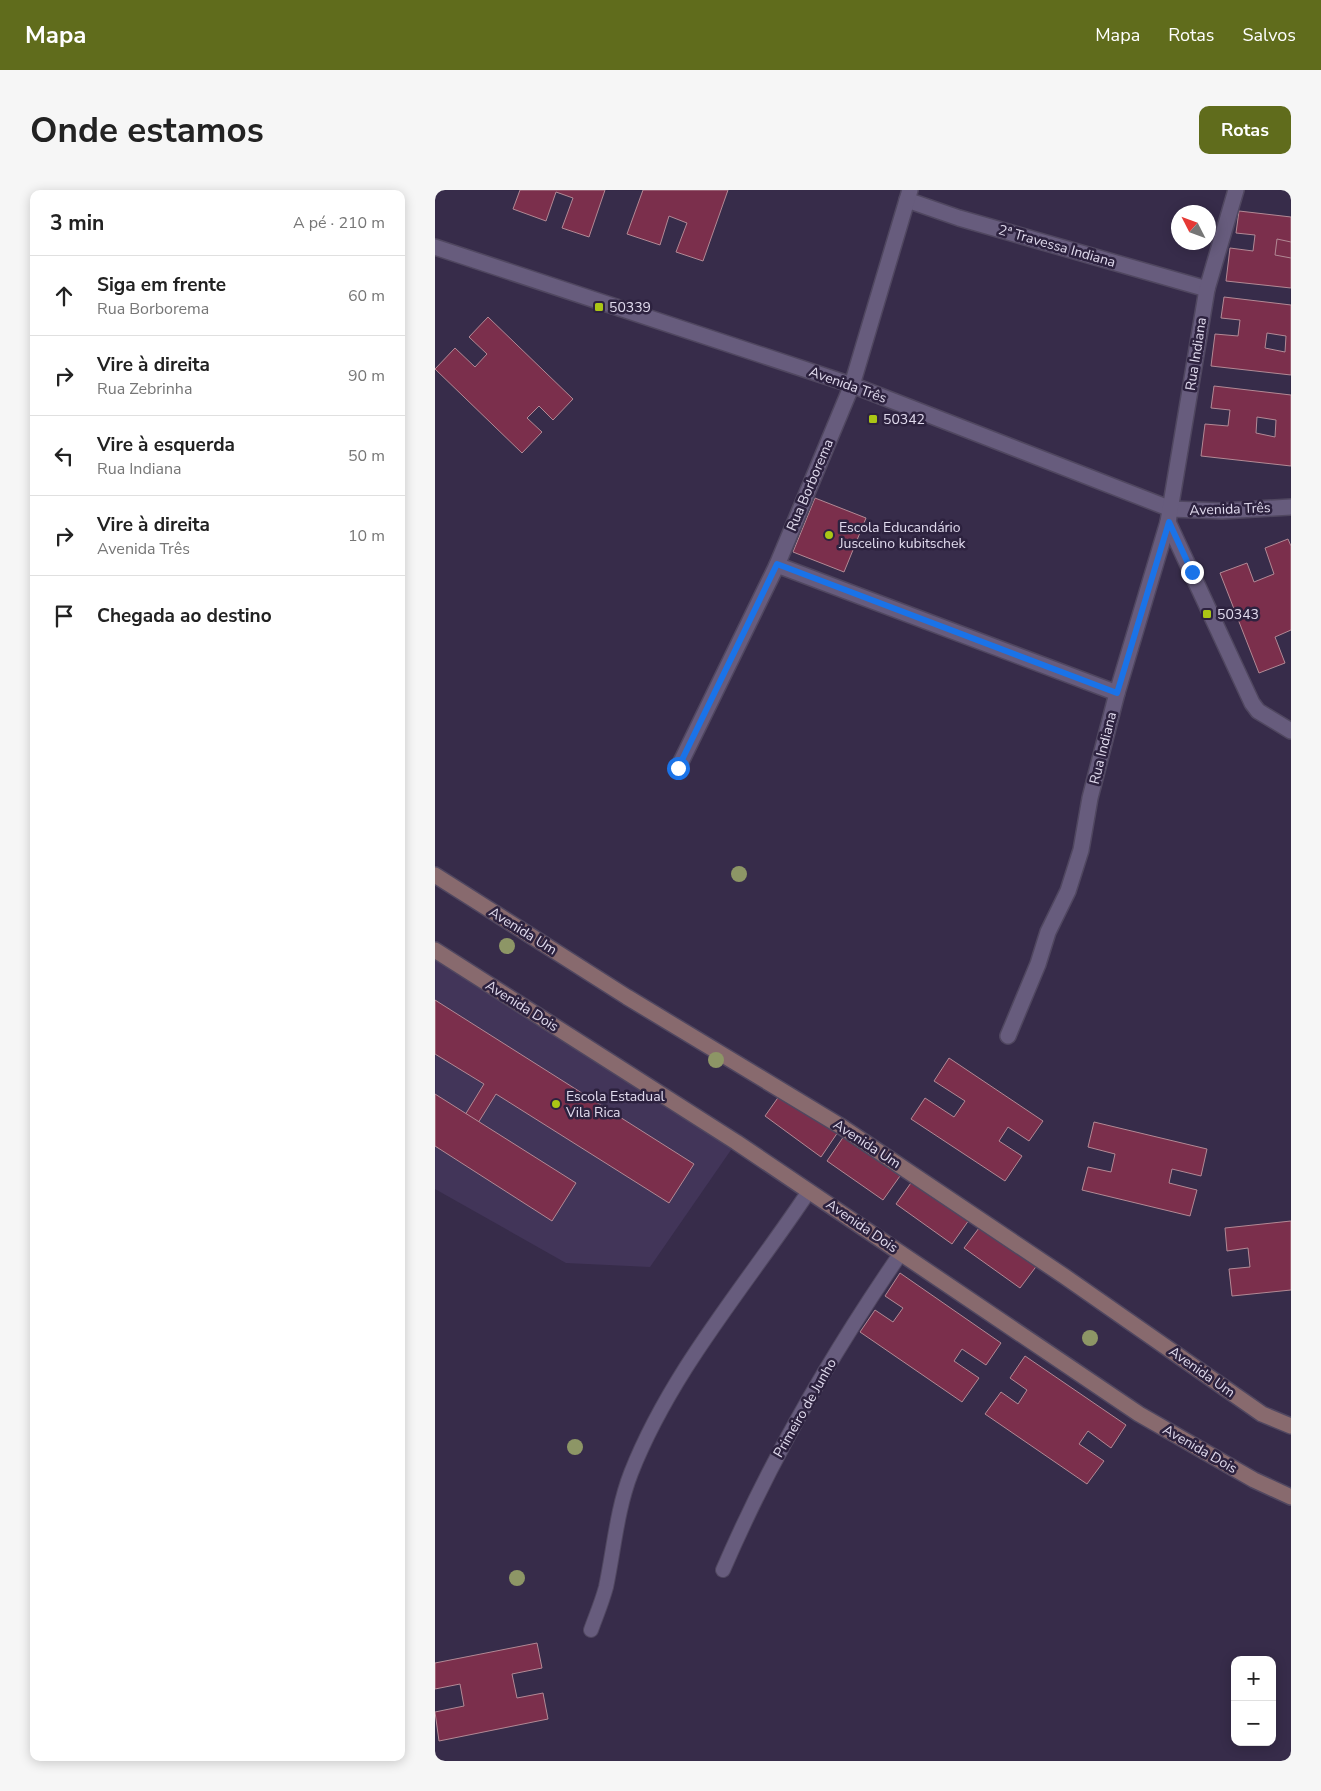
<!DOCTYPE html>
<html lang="pt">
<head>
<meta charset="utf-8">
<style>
	body { margin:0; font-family:"Nunito Sans",sans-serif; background:#f6f6f6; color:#222 }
	.controls { position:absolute; right:15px; bottom:15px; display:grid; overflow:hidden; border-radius:10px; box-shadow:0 2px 12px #0003 }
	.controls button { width:45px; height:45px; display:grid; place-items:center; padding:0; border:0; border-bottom:1px solid #e0e0e0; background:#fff; color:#222; font:25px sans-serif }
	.compass { position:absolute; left:736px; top:15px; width:45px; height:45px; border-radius:50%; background:#fff; box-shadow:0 2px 12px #0003; rotate:312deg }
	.stop { position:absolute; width:15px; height:15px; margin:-11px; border:4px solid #1a73e8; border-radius:50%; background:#fff }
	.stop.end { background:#1a73e8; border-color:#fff; box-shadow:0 1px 5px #0008 }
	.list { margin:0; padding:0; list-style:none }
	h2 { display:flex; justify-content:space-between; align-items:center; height:65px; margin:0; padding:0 20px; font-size:21px }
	h2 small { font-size:16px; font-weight:400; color:#767676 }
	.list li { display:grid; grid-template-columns:32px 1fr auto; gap:15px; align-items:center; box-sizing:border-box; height:80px; padding:0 20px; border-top:1px solid #e0e0e0 }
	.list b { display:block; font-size:19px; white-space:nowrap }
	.list p { margin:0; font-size:16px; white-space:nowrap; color:#767676 }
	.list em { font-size:16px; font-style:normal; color:#767676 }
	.icon { flex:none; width:28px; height:28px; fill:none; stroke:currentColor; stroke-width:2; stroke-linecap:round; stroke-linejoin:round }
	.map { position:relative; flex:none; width:856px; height:1571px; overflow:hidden; border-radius:10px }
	header { display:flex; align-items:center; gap:30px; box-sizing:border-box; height:70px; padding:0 25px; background:#606c1c; color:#fff }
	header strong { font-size:24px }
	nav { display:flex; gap:28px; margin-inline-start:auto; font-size:18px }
	.intro { display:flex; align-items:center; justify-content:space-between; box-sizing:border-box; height:120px; padding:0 30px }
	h1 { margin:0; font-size:35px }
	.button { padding:12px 22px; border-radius:10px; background:#606c1c; color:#fff; font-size:18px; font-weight:700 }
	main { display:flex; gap:30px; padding:0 30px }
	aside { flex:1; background:#fff; border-radius:10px; box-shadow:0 2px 12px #0003 }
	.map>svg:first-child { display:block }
	.built { fill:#423559 }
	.building { fill:#7b2f4c; stroke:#b28995; fill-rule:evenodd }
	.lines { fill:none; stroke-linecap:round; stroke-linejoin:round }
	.lane-casing { stroke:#504760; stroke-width:16 }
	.street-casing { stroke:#504760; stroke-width:18 }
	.secondary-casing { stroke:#504760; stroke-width:18 }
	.lane { stroke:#675c7d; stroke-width:14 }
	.street { stroke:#675c7d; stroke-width:15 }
	.secondary { stroke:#886a6e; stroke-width:15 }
	.tree { fill:#8d9666 }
	.route { stroke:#1a73e8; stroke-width:6 }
	.poi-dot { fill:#abc615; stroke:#2d223f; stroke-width:2 }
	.labels { text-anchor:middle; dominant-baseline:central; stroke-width:5; stroke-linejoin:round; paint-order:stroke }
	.street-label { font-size:14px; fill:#e0daed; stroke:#2d223f }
	.poi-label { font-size:14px; fill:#e0daed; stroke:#2d223f; text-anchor:start }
</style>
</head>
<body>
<header>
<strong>Mapa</strong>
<nav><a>Mapa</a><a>Rotas</a><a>Salvos</a></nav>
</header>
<div class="intro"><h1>Onde estamos</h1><a class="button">Rotas</a></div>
<main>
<aside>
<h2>3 min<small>A pé · 210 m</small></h2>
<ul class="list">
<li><svg class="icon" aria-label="ahead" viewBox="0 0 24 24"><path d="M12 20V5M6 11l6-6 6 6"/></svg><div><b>Siga em frente</b><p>Rua Borborema</p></div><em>60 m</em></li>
<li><svg class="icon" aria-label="right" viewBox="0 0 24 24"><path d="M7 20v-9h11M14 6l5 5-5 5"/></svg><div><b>Vire à direita</b><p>Rua Zebrinha</p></div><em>90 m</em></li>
<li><svg class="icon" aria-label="left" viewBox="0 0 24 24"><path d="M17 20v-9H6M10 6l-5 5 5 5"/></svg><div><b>Vire à esquerda</b><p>Rua Indiana</p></div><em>50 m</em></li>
<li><svg class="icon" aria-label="right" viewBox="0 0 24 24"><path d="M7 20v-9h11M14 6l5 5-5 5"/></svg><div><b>Vire à direita</b><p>Avenida Três</p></div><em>10 m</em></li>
<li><svg class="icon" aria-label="arrive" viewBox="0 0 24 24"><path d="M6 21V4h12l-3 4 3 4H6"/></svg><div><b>Chegada ao destino</b></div></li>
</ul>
</aside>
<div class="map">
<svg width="856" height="1571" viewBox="0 0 856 1571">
	<rect width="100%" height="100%" fill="#372c4a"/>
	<polygon class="built" points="0,761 298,957 215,1077 131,1073 0,999"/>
	<g class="building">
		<polygon points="85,0 170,0 154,47 127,38 138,8 121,2 111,31 78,19"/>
		<polygon points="208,0 293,0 268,71 241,62 252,33 234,26 225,55 192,44"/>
		<polygon points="804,21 856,27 856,98 791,91 795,58 818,61 820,45 801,43"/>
		<polygon points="842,49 856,52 856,68 840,65"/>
		<path d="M789,107L856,115V185L776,176L780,144L803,146L805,130L786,128ZM832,143L851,146L850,162L830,158Z"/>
		<polygon points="53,127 138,209 118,230 104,216 92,228 107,242 87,263 0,179 20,158 40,177 52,164 34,147"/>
		<path d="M779,196L856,205V276L766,266L770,234L793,236L795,220L776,218ZM822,227L841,230L840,247L821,243Z"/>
		<polygon points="380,308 431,328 409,382 358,362"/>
		<polygon points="853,349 856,356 856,440 840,447 850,473 824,483 785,383 812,373 819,392 839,384 830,358"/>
		<polygon points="0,810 259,974 234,1013 61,904 43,933 30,925 49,894 0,864"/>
		<polygon points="514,868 608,931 594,951 573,937 564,951 587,966 570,991 476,929 490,908 519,927 530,911 499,891"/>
		<polygon points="347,902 403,942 386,967 330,926"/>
		<polygon points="0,904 141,993 117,1031 0,956"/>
		<polygon points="659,932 772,959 766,986 737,979 734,993 762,1000 755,1026 647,1000 653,977 676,982 680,964 653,957"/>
		<polygon points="409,946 465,986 448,1010 392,971"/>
		<polygon points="478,990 534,1030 517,1054 461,1014"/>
		<polygon points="856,1031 856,1100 797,1106 794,1079 815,1077 813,1058 792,1061 790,1038"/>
		<polygon points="547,1034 603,1074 585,1098 529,1058"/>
		<polygon points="465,1083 566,1153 551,1175 527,1159 519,1171 544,1188 527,1212 425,1142 440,1120 458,1132 468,1118 450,1106"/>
		<polygon points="590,1166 691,1235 676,1258 653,1241 644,1254 669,1271 652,1294 550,1224 566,1202 583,1214 592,1200 575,1188"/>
		<polygon points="102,1453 107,1478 77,1484 82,1508 108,1503 113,1529 4,1551 0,1522 29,1516 25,1494 0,1499 0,1473"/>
	</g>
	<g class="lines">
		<g class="lane-casing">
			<g id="lane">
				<path d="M288,1380C336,1269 397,1163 466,1063"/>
				<path d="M156,1440C161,1426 167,1412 171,1397C179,1359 182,1319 196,1283C237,1179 313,1093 374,1001"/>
			</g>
		</g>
		<g class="street-casing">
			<g id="street">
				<polyline points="472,10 524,28 772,99"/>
				<polyline points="0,57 417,195 736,319 787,321 856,317"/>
				<polyline points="733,332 817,513 823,521 856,541"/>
				<polyline points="342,375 682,503"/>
				<polyline points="243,578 342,375 417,195 475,0"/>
				<polyline points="573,846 603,774 613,742 633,701 646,660 655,608 682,503 733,332 772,99 801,0"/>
			</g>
		</g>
		<g class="secondary-casing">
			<g id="secondary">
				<polyline points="0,685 192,807 407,937 629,1086 827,1224 856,1236"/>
				<polyline points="0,760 301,952 704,1224 819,1290 856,1307"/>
			</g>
		</g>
		<use href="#lane" class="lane"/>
		<use href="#street" class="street"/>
		<use href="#secondary" class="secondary"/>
	</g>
	<g class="tree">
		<circle cx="304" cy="684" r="8"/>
		<circle cx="72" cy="756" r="8"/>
		<circle cx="281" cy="870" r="8"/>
		<circle cx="655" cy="1148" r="8"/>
		<circle cx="140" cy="1257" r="8"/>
		<circle cx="82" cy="1388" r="8"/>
	</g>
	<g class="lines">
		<polyline class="route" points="243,578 342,374 682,503 734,332 757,382"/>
	</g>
	<g class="poi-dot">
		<rect x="159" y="112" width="10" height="10" rx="2.5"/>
		<rect x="433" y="224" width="10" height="10" rx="2.5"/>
		<circle cx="394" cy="345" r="5"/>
		<rect x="767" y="419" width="10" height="10" rx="2.5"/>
		<circle cx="121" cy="914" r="5"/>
	</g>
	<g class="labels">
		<g class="street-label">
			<text transform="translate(622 56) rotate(16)">2ª Travessa Indiana</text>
			<text transform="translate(761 164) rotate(-81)">Rua Indiana</text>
			<text transform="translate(413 195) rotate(20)">Avenida Três</text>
			<text transform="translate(375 295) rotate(-67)">Rua Borborema</text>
			<text transform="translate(795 319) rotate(-2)">Avenida Três</text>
			<text transform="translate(668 558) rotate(-76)">Rua Indiana</text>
			<text transform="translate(88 741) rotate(32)">Avenida Um</text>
			<text transform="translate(87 816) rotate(32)">Avenida Dois</text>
			<text transform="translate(432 954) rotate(33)">Avenida Um</text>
			<text transform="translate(427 1036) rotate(34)">Avenida Dois</text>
			<text transform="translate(767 1182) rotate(35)">Avenida Um</text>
			<text transform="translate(370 1218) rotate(-60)">Primeiro de Junho</text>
			<text transform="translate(765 1259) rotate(30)">Avenida Dois</text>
		</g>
		<g class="poi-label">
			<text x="174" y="117">50339</text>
			<text x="448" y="229">50342</text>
			<text x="404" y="337">Escola Educandário<tspan x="404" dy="16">Juscelino kubitschek</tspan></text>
			<text x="782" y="424">50343</text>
			<text x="131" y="906">Escola Estadual<tspan x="131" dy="16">Vila Rica</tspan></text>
		</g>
	</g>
</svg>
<div class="controls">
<button>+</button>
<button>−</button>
</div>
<svg class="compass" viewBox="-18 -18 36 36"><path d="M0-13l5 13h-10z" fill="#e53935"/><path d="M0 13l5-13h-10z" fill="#767676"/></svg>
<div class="stop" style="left:243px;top:578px"></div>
<div class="stop end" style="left:757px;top:382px"></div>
</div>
</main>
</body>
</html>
